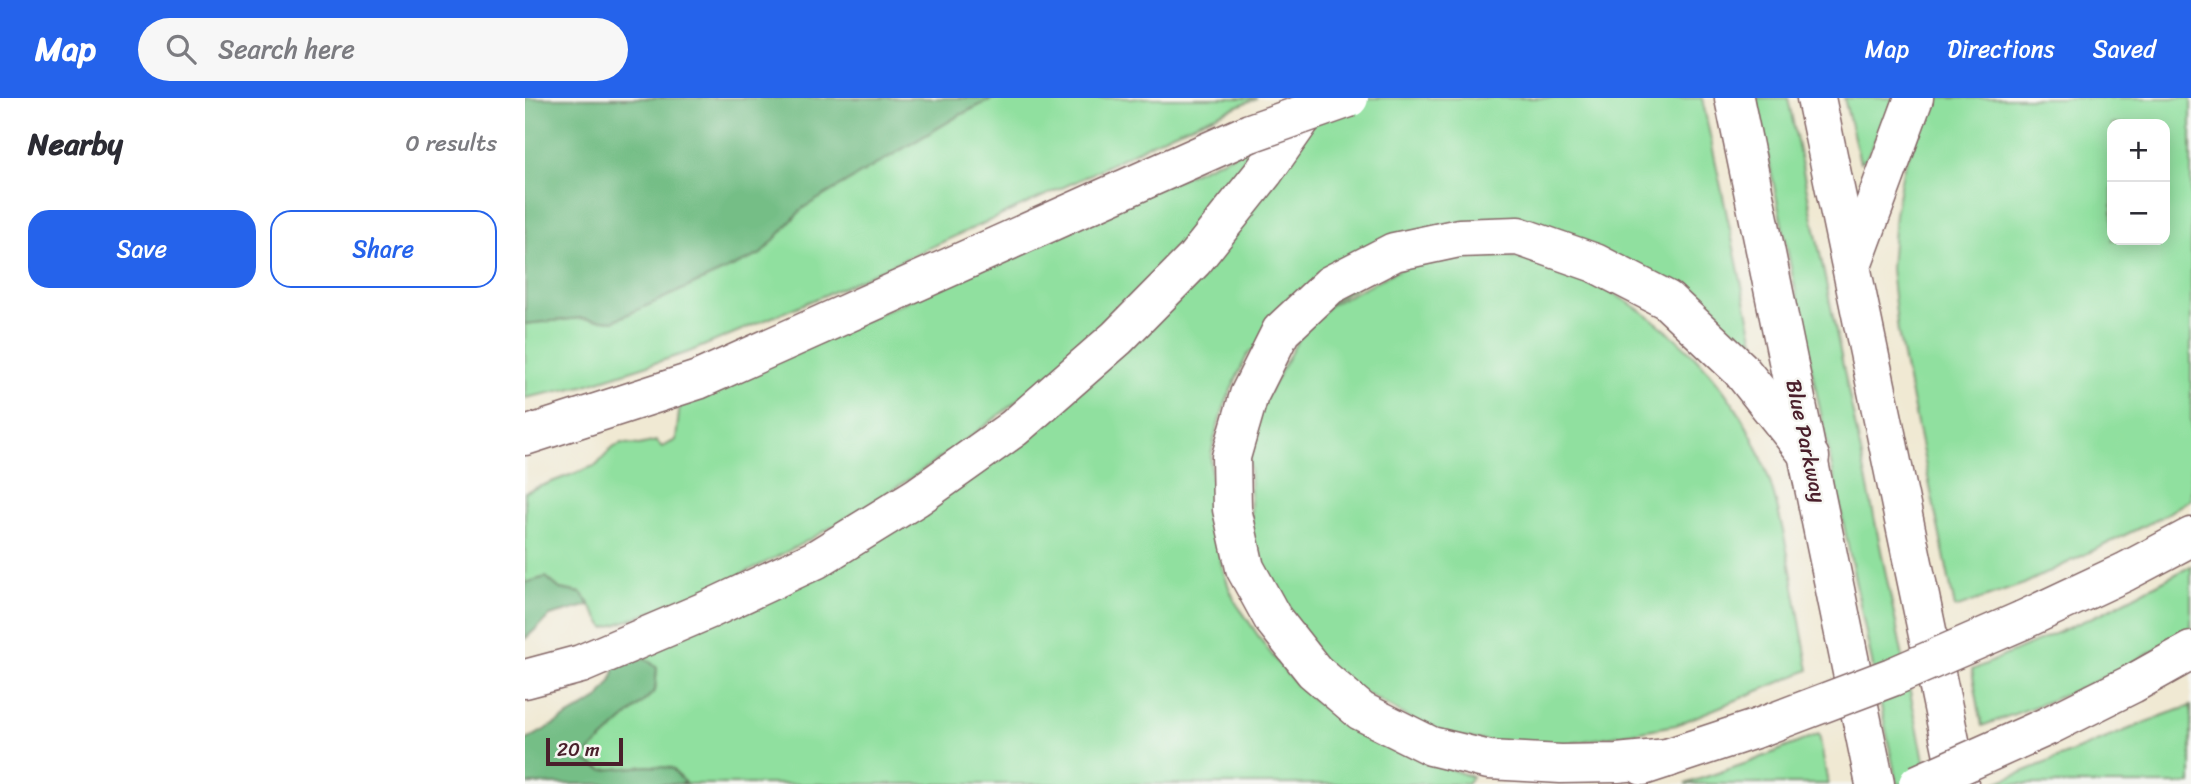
<!DOCTYPE html>
<html lang="en">
<head>
<meta charset="utf-8">
<style>
	body { margin:0; font-family:Sriracha,sans-serif; background:#f7f7f7; color:#2b2b33 }
	.controls { position:absolute; right:21px; top:21px; display:grid; overflow:hidden; border-radius:14px; box-shadow:0 4px 18px #0003 }
	.controls button { width:63px; height:63px; display:grid; place-items:center; padding:0; border:0; border-bottom:2px solid #e1e1e2; background:#fff; color:#2b2b33; font:35px sans-serif }
	.scale { position:absolute; left:21px; bottom:18px; width:77px; box-sizing:border-box; padding-left:7px; border:4px solid #4a1f2b; border-top:0; font-size:19px; line-height:24px; white-space:nowrap; color:#4a1f2b; -webkit-text-stroke:5px #f6f6f2; paint-order:stroke }
	.list { margin:0; padding:0; list-style:none }
	h2 { display:flex; justify-content:space-between; align-items:center; height:91px; margin:0; padding:0 28px; font-size:30px }
	h2 small { font-size:23px; font-weight:400; color:#7c7c81 }
	.actions { display:flex; gap:14px; padding:21px 28px }
	.actions a { flex:1; padding:16px 0; border:2px solid #2563eb; border-radius:21px; text-align:center; font-size:24px; color:#2563eb }
	.actions .main { background:#2563eb; color:#fff }
	.icon { flex:none; width:38px; height:38px; fill:none; stroke:currentColor; stroke-width:2; stroke-linecap:round; stroke-linejoin:round }
	.map { position:relative; flex:none; width:1666px; height:686px; overflow:hidden }
	header { display:flex; align-items:center; gap:42px; box-sizing:border-box; height:98px; padding:0 35px; background:#2563eb; color:#fff }
	header strong { font-size:33px }
	nav { display:flex; gap:38px; margin-inline-start:auto; font-size:24px }
	.search { width:490px; height:63px; background:#f7f7f7; display:flex; align-items:center; gap:18px; box-sizing:border-box; padding:0 24px; border-radius:38px; color:#7c7c81; font-size:26px }
	main { display:flex }
	aside { flex:1; background:#fff }
	.map>svg:first-child { display:block }
	.green { fill:#90e09f; stroke:#6d8065; stroke-width:2; fill-rule:evenodd }
	.forest { fill:#74be86; stroke:#5f6e58; stroke-width:2 }
	.lines { fill:none; stroke-linecap:round; stroke-linejoin:round }
	.highway-casing { stroke:#846666; stroke-width:41 }
	.highway { stroke:#fff; stroke-width:38 }
	.highway-bridge-casing { stroke:#846666; stroke-width:41; stroke-linecap:butt }
	.highway-bridge { stroke:#fff; stroke-width:38 }
	.labels { text-anchor:middle; dominant-baseline:central; stroke-width:5; stroke-linejoin:round; paint-order:stroke }
	.street-label { font-size:21px; fill:#4a1f2b; stroke:#f6f6f2 }
</style>
</head>
<body>
<header>
<strong>Map</strong>
<div class="search"><svg class="icon" aria-label="search" viewBox="0 0 24 24"><circle cx="10" cy="10" r="6"/><path d="M15 15l6 6"/></svg>Search here</div>
<nav><a>Map</a><a>Directions</a><a>Saved</a></nav>
</header>
<main>
<aside>
<h2>Nearby<small>0 results</small></h2>
<ul class="list">
</ul>
<div class="actions"><a class="main">Save</a><a>Share</a></div>
</aside>
<div class="map">
<svg width="1666" height="686" viewBox="0 0 1666 686">
	<rect width="100%" height="100%" fill="#f6f6f2"/>
	<filter id="ink" filterUnits="userSpaceOnUse"><feTurbulence type="fractalNoise" baseFrequency=".0143" numOctaves="2"/><feDisplacementMap in="SourceGraphic" scale="14" xChannelSelector="R" yChannelSelector="G"/><feConvolveMatrix kernelMatrix="1 2 1 2 8 2 1 2 1" color-interpolation-filters="sRGB"/></filter>
	<filter id="wash" filterUnits="userSpaceOnUse"><feTurbulence type="fractalNoise" baseFrequency=".00686" numOctaves="4" result="noise"/><feDisplacementMap in="SourceGraphic" scale="28" xChannelSelector="R" yChannelSelector="G"/><feGaussianBlur stdDeviation="1.57" result="paint"/><feColorMatrix in="noise" values="0 0 0 0 0 0 0 0 0 0 0 0 0 0 0 0 0 1.4 0 .05"/><feComposite in="paint" operator="in"/></filter>
	<g filter="url(#wash)">
		<rect width="100%" height="100%" fill="#f0e9d3"/>
		<g class="green">
			<polygon points="469,0 732,0 645,36 552,83 307,194 164,254 58,288 0,300 0,226 56,220 88,223 236,156 278,110 435,17"/>
			<path d="M803,0H1177L1238,286L1186,232L937,125L724,254C708,286 693,318 687,353C685,361 686,371 686,379C687,417 692,464 708,499C711,507 718,514 722,521C741,550 763,581 790,603C835,639 893,659 947,679L942,686H161L147,670L123,668L78,672L56,661L130,593L132,570L120,560V551L439,380Z"/>
			<polygon points="1231,0 1263,0 1404,686 1372,686"/>
			<polygon points="1319,0 1370,0 1341,61 1335,64"/>
			<path d="M1407,0H1666V401L1635,420L1499,486L1430,510L1373,234L1366,171L1370,116L1378,72ZM1587,26H1640V142H1587Z"/>
			<path d="M736,44C721,64 707,84 692,104C670,133 644,160 619,187C607,200 595,214 582,226C443,355 262,473 80,530L56,495L35,491L21,479L0,485V394L72,367L85,352L96,345L114,347L131,343L137,349L151,342L155,305Z"/>
			<path d="M974,156C1000,161 1026,166 1051,175C1061,179 1070,185 1079,190C1146,227 1204,283 1234,354C1261,418 1270,503 1284,572L1151,627L1042,646L993,648L910,635L803,573L727,462L724,331L776,236L805,207L885,166L928,158Z"/>
			<polygon points="1666,468 1666,533 1582,578 1530,601 1457,628 1447,572 1579,514"/>
			<polygon points="1666,608 1666,686 1468,686 1639,617"/>
			<polygon points="1294,636 1303,686 1160,686 1225,664"/>
		</g>
		<g class="forest">
			<polygon points="0,0 469,0 435,17 278,110 236,156 88,223 56,220 0,226"/>
			<polygon points="21,479 35,491 56,495 65,507 25,518 0,541 0,485"/>
			<polygon points="120,560 132,570 130,593 56,661 78,672 123,668 147,670 161,686 0,686 0,643 73,601 87,582 90,566"/>
		</g>
	</g>
	<g filter="url(#ink)">
		<g class="lines">
			<g class="highway-casing">
				<g id="highway">
					<polyline points="1209,0 1350,686"/>
					<polyline points="1291,0 1434,686"/>
					<polyline points="1327,168 1389,0"/>
					<polyline points="0,338 173,282 570,104"/>
					<polyline points="1498,522 1600,474 1666,439"/>
					<polyline points="0,581 56,566 185,511 290,462 392,399 489,330 592,240 669,162 739,74 791,0"/>
					<polyline points="1523,628 1607,586 1666,553"/>
					<polyline points="1143,660 1092,665 1036,666 964,662 906,648 836,613 789,573 748,521 720,470 707,411 706,359 724,297 756,233 805,187 869,154 934,140 993,138 1070,165 1142,202 1215,271 1285,359"/>
					<polyline points="1118,668 1233,630"/>
				</g>
			</g>
			<use href="#highway" class="highway"/>
			<g class="highway-bridge-casing">
				<g id="highway-bridge">
					<polyline points="570,104 725,35 824,0"/>
					<polyline points="1233,630 1367,579 1498,522"/>
					<polyline points="1393,686 1523,628"/>
				</g>
			</g>
			<use href="#highway-bridge" class="highway-bridge"/>
		</g>
	</g>
	<g class="labels">
		<g class="street-label">
			<text transform="translate(1281 343) rotate(78)">Blue Parkway</text>
		</g>
	</g>
</svg>
<div class="controls">
<button>+</button>
<button>−</button>
</div>
<div class="scale">20 m</div>
</div>
</main>
</body>
</html>
